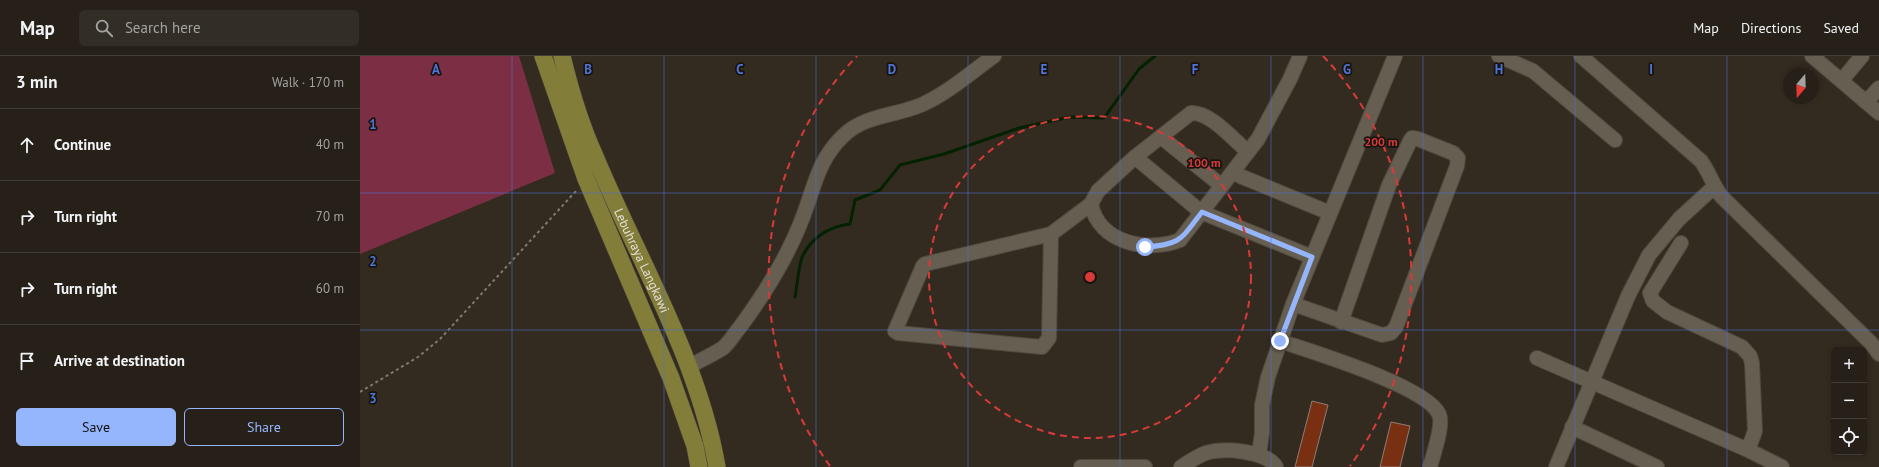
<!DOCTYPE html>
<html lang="en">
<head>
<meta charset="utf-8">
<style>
	body { margin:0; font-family:"PT Sans",sans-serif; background:#322d25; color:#f1f3f6 }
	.controls { position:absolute; right:12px; bottom:12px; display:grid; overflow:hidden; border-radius:6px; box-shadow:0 2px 6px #0003 }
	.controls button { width:36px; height:36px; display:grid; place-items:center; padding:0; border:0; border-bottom:1px solid #423e37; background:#262018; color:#f1f3f6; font:20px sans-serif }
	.compass { position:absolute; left:1423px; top:12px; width:36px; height:36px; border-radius:50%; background:#262018; box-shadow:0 2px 6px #0003; rotate:199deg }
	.stop { position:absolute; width:12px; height:12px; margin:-9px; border:3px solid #95b6fd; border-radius:50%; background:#fff }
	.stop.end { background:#95b6fd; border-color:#fff; box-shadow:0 1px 4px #0008 }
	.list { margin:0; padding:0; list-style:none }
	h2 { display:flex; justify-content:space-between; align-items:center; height:52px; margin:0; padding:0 16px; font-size:17px }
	h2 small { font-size:13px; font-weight:400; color:#a4a3a2 }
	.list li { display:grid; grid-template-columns:26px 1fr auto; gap:12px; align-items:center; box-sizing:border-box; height:72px; padding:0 16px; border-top:1px solid #423e37 }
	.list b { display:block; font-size:15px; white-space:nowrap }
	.list em { font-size:13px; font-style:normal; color:#a4a3a2 }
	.actions { display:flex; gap:8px; padding:12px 16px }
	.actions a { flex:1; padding:9px 0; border:1px solid #95b6fd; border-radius:6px; text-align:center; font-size:14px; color:#95b6fd }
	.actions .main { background:#95b6fd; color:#111 }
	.icon { flex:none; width:22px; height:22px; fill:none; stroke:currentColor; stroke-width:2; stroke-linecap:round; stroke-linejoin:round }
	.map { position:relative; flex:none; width:1519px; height:411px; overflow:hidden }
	header { display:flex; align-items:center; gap:24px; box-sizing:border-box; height:56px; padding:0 20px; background:#262018; border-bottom:1px solid #423e37 }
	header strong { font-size:19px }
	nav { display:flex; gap:22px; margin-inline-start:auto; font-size:14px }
	.search { width:280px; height:36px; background:#322d25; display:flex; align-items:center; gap:10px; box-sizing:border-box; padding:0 14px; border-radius:6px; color:#a4a3a2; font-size:15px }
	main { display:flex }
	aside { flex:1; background:#262018 }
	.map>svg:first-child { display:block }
	.green { fill:#7c2f44 }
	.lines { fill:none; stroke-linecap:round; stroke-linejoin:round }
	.stream { stroke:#042102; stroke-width:3 }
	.building { fill:#792f12; stroke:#8f7e78 }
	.minor-casing { stroke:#50493f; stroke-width:16 }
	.major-casing { stroke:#50493f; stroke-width:18 }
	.path { stroke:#807970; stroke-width:2; stroke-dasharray:3 3; stroke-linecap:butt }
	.minor { stroke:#675e52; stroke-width:14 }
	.major { stroke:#827d39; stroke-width:17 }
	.route { stroke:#95b6fd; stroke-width:5 }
	.grid { fill:none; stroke:#4f73d8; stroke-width:1; stroke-opacity:0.55 }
	.ring { fill:none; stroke:#d83a3a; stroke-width:2; stroke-dasharray:7 5 }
	.labels { text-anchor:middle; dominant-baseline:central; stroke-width:3.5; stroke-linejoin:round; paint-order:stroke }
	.street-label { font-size:13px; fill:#e6e1da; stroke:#18140f }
	.grid-label { font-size:13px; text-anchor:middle; font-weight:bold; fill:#4f73d8; stroke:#18140f; stroke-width:3.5; stroke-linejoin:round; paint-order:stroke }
	.centre { fill:#d83a3a; stroke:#18140f; stroke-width:2 }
	.ring-label { font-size:12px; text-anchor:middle; font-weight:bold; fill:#d83a3a; stroke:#18140f; stroke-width:3.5; stroke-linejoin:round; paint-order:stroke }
</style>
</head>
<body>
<header>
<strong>Map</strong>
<div class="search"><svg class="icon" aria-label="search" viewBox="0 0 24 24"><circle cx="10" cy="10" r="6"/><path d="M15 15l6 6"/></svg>Search here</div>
<nav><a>Map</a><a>Directions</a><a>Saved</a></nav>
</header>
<main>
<aside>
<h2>3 min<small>Walk · 170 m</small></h2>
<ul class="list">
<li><svg class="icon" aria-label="ahead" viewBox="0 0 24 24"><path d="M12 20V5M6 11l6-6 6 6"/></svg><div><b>Continue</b></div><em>40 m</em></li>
<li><svg class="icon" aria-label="right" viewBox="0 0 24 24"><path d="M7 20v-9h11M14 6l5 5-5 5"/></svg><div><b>Turn right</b></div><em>70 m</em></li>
<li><svg class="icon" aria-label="right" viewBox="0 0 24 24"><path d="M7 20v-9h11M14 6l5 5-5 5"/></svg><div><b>Turn right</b></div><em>60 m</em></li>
<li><svg class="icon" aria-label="arrive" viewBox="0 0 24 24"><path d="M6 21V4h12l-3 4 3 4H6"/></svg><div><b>Arrive at destination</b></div></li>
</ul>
<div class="actions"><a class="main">Save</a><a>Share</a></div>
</aside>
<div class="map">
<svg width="1519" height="411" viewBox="0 0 1519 411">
	<rect width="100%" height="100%" fill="#332b20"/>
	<polygon class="green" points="0,0 159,0 195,117 0,198"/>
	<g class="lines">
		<path class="stream" d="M435,241C437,231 439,206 443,199C453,180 471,170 490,168L495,144L520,134L540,109L584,98L659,72L710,61L744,62L779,13L795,0"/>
	</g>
	<g class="building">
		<polygon points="952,345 968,349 952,411 935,411"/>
		<polygon points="1031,366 1050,370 1040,411 1020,411"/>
	</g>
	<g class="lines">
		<g class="minor-casing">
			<g id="minor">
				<polyline points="1139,0 1173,15 1255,84"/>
				<path d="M1221,0L1341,105C1349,116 1353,129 1361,140L1511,287L1519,298"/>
				<polyline points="1452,0 1519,57"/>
				<polyline points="1482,24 1502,0"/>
				<polyline points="1506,46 1519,32"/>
				<polyline points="801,81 862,130"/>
				<polyline points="775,101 841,156 952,201"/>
				<polyline points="880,120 970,157"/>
				<path d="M731,148C739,187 787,197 820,184L898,83L930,23L940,0"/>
				<path d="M691,178L689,282L682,291L538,277L535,275L563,210L565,208L691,178L731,148L738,135L775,101L831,57C849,55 874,84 887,95"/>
				<polyline points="1321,187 1290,237 1293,245 1307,256 1382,291 1390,300 1392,307 1395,375 1388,394"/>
				<polyline points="933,248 1022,279 1031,277 1036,271 1097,110 1098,102 1093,97 1058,83 1052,82 1050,85 1029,129 981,266"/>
				<path d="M920,285C952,296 1066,330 1079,358C1084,369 1073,399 1070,411"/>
				<polyline points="1177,302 1388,394 1422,411"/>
				<path d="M328,311C339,305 352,299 363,292C369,287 375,277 380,271C406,236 429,199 444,158C455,128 459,103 483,80C504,59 535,60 561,49C588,37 610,17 634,0"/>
				<polyline points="1212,371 1297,411"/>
				<polyline points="899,398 902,377 902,349 908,321 933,248 1035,0"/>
				<polyline points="721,411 785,411"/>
				<path d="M821,411C829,406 837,400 846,397C861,391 908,395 916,411"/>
				<polyline points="1196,411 1268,240 1289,199 1319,163 1354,131"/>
			</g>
		</g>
		<g class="major-casing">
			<g id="major">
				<polyline points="183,0 226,123 311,322 335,390 339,411"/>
				<path id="s1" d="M202,0C210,33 220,67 234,98C276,200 338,301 357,411"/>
			</g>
		</g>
		<polyline class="path" points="0,336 58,301 80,283 216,135"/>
		<use href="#minor" class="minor"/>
		<use href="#major" class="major"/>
	</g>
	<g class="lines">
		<path class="route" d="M785,191C821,189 821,183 842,156L952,201L920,285"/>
	</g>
	<path class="grid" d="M152,0V411M304,0V411M456,0V411M608,0V411M760,0V411M911,0V411M1063,0V411M1215,0V411M1367,0V411M0,137H1519M0,274H1519"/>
	<g class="ring">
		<circle cx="730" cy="221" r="161"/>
		<path d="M470 410A321 321 0 0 1 497 0M963 0A321 321 0 0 1 990 410"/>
	</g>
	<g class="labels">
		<g class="street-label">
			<text stroke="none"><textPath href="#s1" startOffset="220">Lebuhraya Langkawi</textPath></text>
		</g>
	</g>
	<g class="grid-label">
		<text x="76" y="18">A</text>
		<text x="228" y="18">B</text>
		<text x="380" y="18">C</text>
		<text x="532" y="18">D</text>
		<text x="684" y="18">E</text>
		<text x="835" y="18">F</text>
		<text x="987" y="18">G</text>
		<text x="1139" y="18">H</text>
		<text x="1291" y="18">I</text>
		<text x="13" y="73">1</text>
		<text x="13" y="210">2</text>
		<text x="13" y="347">3</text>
	</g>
	<circle cx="730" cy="221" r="6" class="centre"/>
	<g class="ring-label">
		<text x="1021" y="90">200 m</text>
		<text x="844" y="111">100 m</text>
	</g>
</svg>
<div class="controls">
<button>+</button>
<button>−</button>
<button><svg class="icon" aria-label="locate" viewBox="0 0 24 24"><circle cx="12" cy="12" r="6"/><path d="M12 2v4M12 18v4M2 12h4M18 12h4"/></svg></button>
</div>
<svg class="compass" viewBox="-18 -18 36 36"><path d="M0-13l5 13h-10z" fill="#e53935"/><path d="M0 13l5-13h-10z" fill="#a4a3a2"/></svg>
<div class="stop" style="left:785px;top:191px"></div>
<div class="stop end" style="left:920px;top:285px"></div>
</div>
</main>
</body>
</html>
